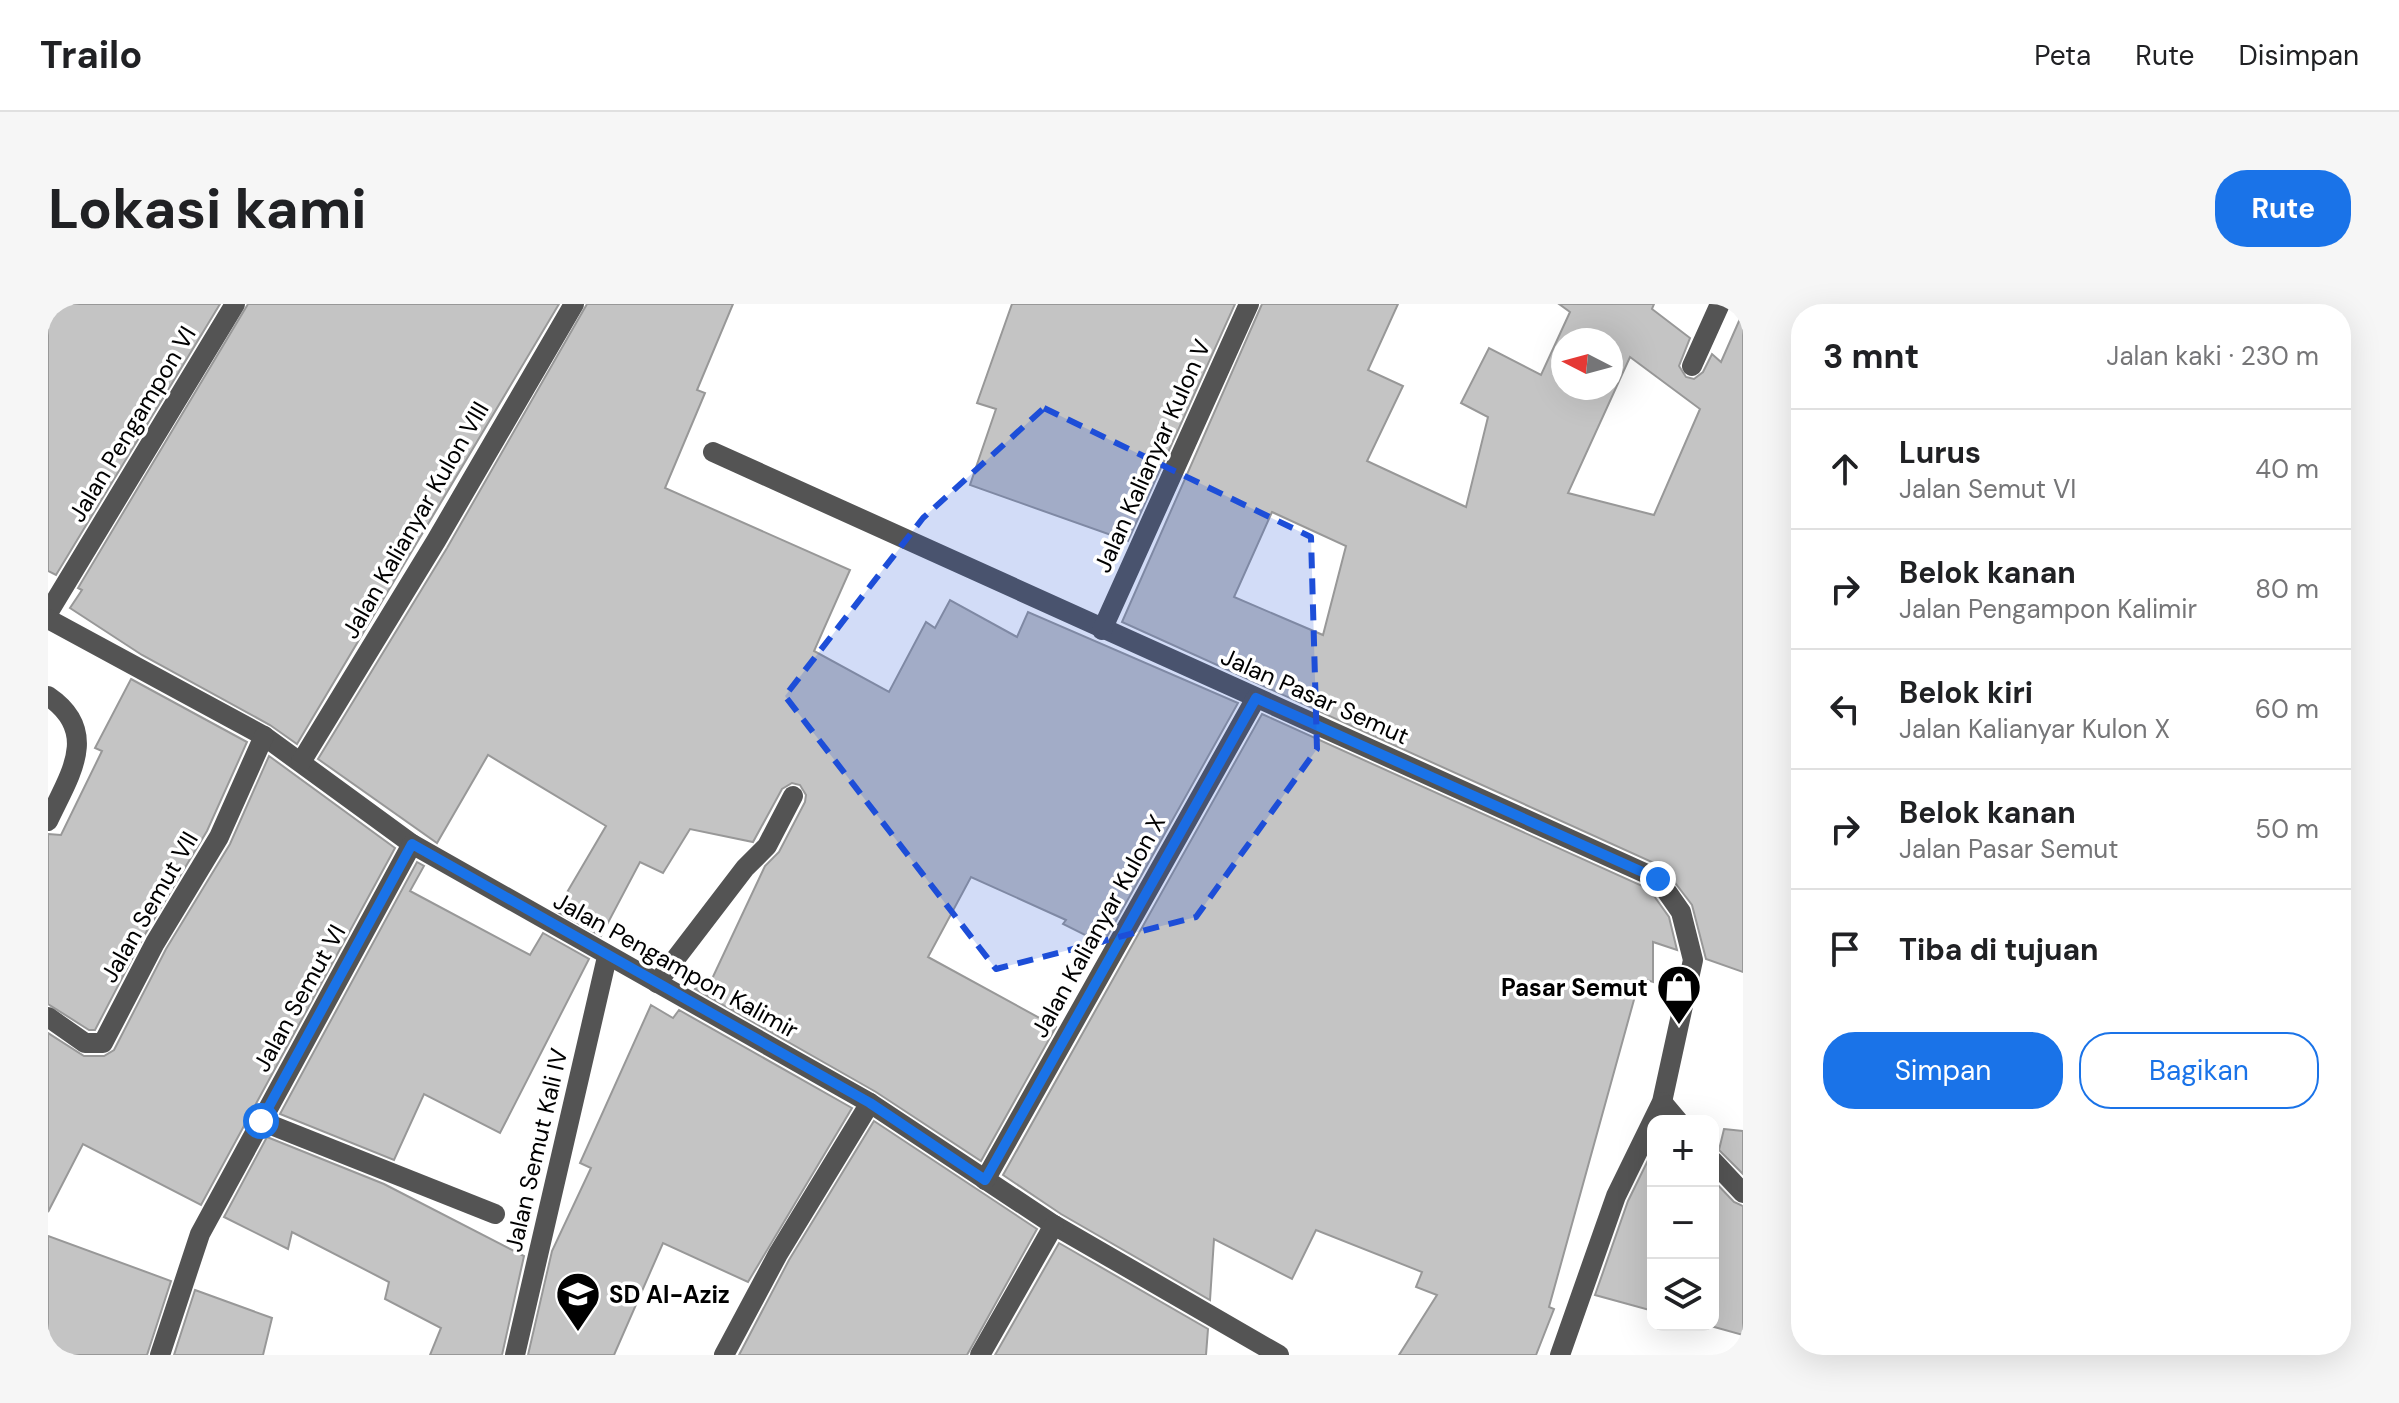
<!DOCTYPE html>
<html lang="id">
<head>
<meta charset="utf-8">
<style>
	body { margin:0; font-family:"DM Sans",sans-serif; background:#f6f6f6; color:#202124 }
	.controls { position:absolute; right:24px; bottom:24px; display:grid; overflow:hidden; border-radius:16px; box-shadow:0 8px 32px #0002 }
	.controls button { width:72px; height:72px; display:grid; place-items:center; padding:0; border:0; border-bottom:2px solid #e0e0e0; background:#fff; color:#202124; font:40px sans-serif }
	.compass { position:absolute; left:1503px; top:24px; width:72px; height:72px; border-radius:50%; background:#fff; box-shadow:0 8px 32px #0002; rotate:276deg }
	.stop { position:absolute; width:24px; height:24px; margin:-18px; border:6px solid #1a73e8; border-radius:50%; background:#fff }
	.stop.end { background:#1a73e8; border-color:#fff; box-shadow:0 2px 8px #0008 }
	.list { margin:0; padding:0; list-style:none }
	h2 { display:flex; justify-content:space-between; align-items:center; height:104px; margin:0; padding:0 32px; font-size:34px }
	h2 small { font-size:26px; font-weight:400; color:#757577 }
	.list li { display:grid; grid-template-columns:52px 1fr auto; gap:24px; align-items:center; box-sizing:border-box; height:120px; padding:0 32px; border-top:2px solid #e0e0e0 }
	.list b { display:block; font-size:30px; white-space:nowrap }
	.list p { margin:0; font-size:26px; white-space:nowrap; color:#757577 }
	.list em { font-size:26px; font-style:normal; color:#757577 }
	.actions { display:flex; gap:16px; padding:24px 32px }
	.actions a { flex:1; padding:18px 0; border:2px solid #1a73e8; border-radius:32px; text-align:center; font-size:28px; color:#1a73e8 }
	.actions .main { background:#1a73e8; color:#fff }
	.icon { flex:none; width:44px; height:44px; fill:none; stroke:currentColor; stroke-width:2; stroke-linecap:round; stroke-linejoin:round }
	.map { position:relative; flex:none; width:1695px; height:1051px; overflow:hidden; border-radius:32px }
	header { display:flex; align-items:center; gap:48px; box-sizing:border-box; height:112px; padding:0 40px; background:#fff; border-bottom:2px solid #e0e0e0 }
	header strong { font-size:38px }
	nav { display:flex; gap:44px; margin-inline-start:auto; font-size:28px }
	.intro { display:flex; align-items:center; justify-content:space-between; box-sizing:border-box; height:192px; padding:0 48px }
	h1 { margin:0; font-size:56px }
	.button { padding:20px 36px; border-radius:32px; background:#1a73e8; color:#fff; font-size:28px; font-weight:700 }
	main { display:flex; gap:48px; padding:0 48px }
	aside { flex:1; background:#fff; border-radius:32px; box-shadow:0 8px 32px #0002 }
	.map>svg:first-child { display:block }
	.building { fill:#c4c4c4; stroke:#989898; stroke-width:2; fill-rule:evenodd }
	.lines { fill:none; stroke-linecap:round; stroke-linejoin:round }
	.minor { stroke:#545454; stroke-width:20 }
	.route { stroke:#1a73e8; stroke-width:10 }
	.marked { fill:#1d4ed8; fill-opacity:0.2; stroke:#1d4ed8; stroke-width:6; stroke-dasharray:16 10; stroke-linejoin:round }
	.labels { text-anchor:middle; dominant-baseline:central; stroke-width:7; stroke-linejoin:round; paint-order:stroke }
	.street-label { font-size:24px; fill:#000; stroke:#fff }
	.poi-label { font-size:24px; font-weight:bold; fill:#000; stroke:#fff; text-anchor:end }
</style>
</head>
<body>
<header>
<strong>Trailo</strong>
<nav><a>Peta</a><a>Rute</a><a>Disimpan</a></nav>
</header>
<div class="intro"><h1>Lokasi kami</h1><a class="button">Rute</a></div>
<main>
<div class="map">
<svg width="1695" height="1051" viewBox="0 0 1695 1051">
	<rect width="100%" height="100%" fill="#fff"/>
	<g class="building">
		<polygon points="0,0 172,0 8,271 0,267"/>
		<polygon points="200,0 511,0 249,440 222,421 94,351 22,304 34,286 30,284"/>
		<polygon points="539,0 685,0 649,86 657,89 617,184 802,266 766,347 841,388 878,318 887,324 902,296 969,333 980,308 1190,399 1055,640 1015,620 1018,616 923,573 880,653 1008,723 933,857 828,788 647,685 653,678 663,677 717,562 731,548 757,498 758,491 752,481 744,479 734,485 705,538 642,525 615,569 592,558 553,632 508,607 558,522 440,451 389,539 270,455 399,244"/>
		<polygon points="964,0 1187,0 1080,237 922,181 948,105 929,99"/>
		<path d="M1214,0H1350L1320,66L1355,82L1319,157L1418,203L1440,113L1413,99L1441,44L1493,71L1522,8L1511,0H1606L1604,5L1642,34L1631,62L1638,73L1646,75L1655,68L1664,50L1673,58L1695,8V668L1658,655L1644,601L1615,563L1074,318ZM1515,36H1563V84H1515ZM1582,53L1652,105L1606,211L1520,189ZM1224,208L1298,242L1275,331L1186,293Z"/>
		<polygon points="83,375 199,438 159,527 96,632 47,726 41,726 0,700 0,530 13,531 54,447 47,444"/>
		<polygon points="1214,410 1601,585 1621,613 1629,646 1605,638 1605,678 1592,674 1501,1003 1506,1005 1488,1051 1351,1051 1389,991 1368,983 1374,968 1268,926 1244,975 1166,935 1162,996 1013,910 955,871"/>
		<polygon points="221,452 347,544 153,901 35,840 0,908 0,729 36,752 56,752 66,746 118,645 182,540"/>
		<polygon points="369,558 376,562 362,587 482,651 495,629 541,655 452,829 376,790 346,856 232,810"/>
		<polygon points="603,701 625,714 631,706 804,804 700,978 615,939 566,1051 480,1051 504,947 543,864 532,859"/>
		<polygon points="826,817 989,925 919,1051 691,1051 741,956"/>
		<polygon points="1676,825 1695,827 1695,870 1671,846"/>
		<polygon points="219,833 336,880 476,952 454,1051 382,1051 393,1024 337,995 341,978 244,928 240,945 176,913"/>
		<polygon points="1605,846 1605,1007 1547,991 1580,897"/>
		<polygon points="1665,876 1686,898 1695,902 1695,1031 1659,1021 1665,1021"/>
		<polygon points="0,932 123,977 99,1051 0,1051"/>
		<polygon points="1011,939 1160,1025 1158,1051 947,1051"/>
		<polygon points="147,986 224,1014 215,1051 126,1051"/>
	</g>
	<g class="lines">
		<g class="minor">
			<polyline points="1644,62 1672,0"/>
			<polyline points="665,148 1610,575 1633,608 1645,656 1614,798 1568,892 1512,1051"/>
			<polyline points="0,309 187,0"/>
			<polyline points="0,315 216,432 364,540 822,799 1006,921 1231,1051"/>
			<polyline points="1054,326 1201,0"/>
			<path d="M0,392C53,428 21,472 0,517"/>
			<polyline points="253,458 388,237 526,0"/>
			<polyline points="609,679 697,564 719,542 745,492"/>
			<polyline points="0,713 37,739 55,739 107,639 171,533 216,432"/>
			<polyline points="1614,798 1630,817"/>
			<polyline points="213,817 447,910"/>
			<polyline points="1665,857 1695,889"/>
			<polyline points="937,876 1208,394"/>
			<polyline points="112,1051 152,930 364,540"/>
			<polyline points="467,1051 559,653"/>
			<polyline points="676,1051 730,950 822,799"/>
			<polyline points="932,1051 1006,921"/>
		</g>
	</g>
	<g class="lines">
		<polyline class="route" points="213,817 364,540 822,799 937,876 1208,394 1610,575"/>
	</g>
	<path class="marked" d="M996,104L1263,233L1269,445L1148,613L948,665L737,392L875,214Z"/>
	<defs>
		<g id="shop-pin" transform="scale(2.3)"><path d="M0 17L-7.5 6A9.5 9.5 0 1 1 7.5 6Z" fill="#000" stroke="#fff"/><path d="M-5-2.5h2.3a2.7 3.5 0 0 1 5.4 0H5L5.5 6h-11ZM-1.5-2.5h3a1.5 2.3 0 0 0-3 0Z" fill="#fff"/></g>
		<g id="school-pin" transform="scale(2.3)"><path d="M0 17L-7.5 6A9.5 9.5 0 1 1 7.5 6Z" fill="#000" stroke="#fff"/><path d="M0-5L7-2L0 1L-7-2ZM-4 1L0 2.5L4 1V4Q0 6-4 4Z" fill="#fff"/></g>
	</defs>
	<g fill-rule="evenodd">
		<use href="#shop-pin" x="1631" y="683"/>
		<use href="#school-pin" x="530" y="990"/>
	</g>
	<g class="labels">
		<g class="street-label">
			<text transform="translate(84 120) rotate(-59)">Jalan Pengampon VI</text>
			<text transform="translate(1104 152) rotate(-66)">Jalan Kalianyar Kulon V</text>
			<text transform="translate(367 216) rotate(-60)">Jalan Kalianyar Kulon VIII</text>
			<text transform="translate(1267 392) rotate(24)">Jalan Pasar Semut</text>
			<text transform="translate(101 603) rotate(-60)">Jalan Semut VII</text>
			<text transform="translate(1050 622) rotate(-61)">Jalan Kalianyar Kulon X</text>
			<text transform="translate(628 661) rotate(29)">Jalan Pengampon Kalimir</text>
			<text transform="translate(251 694) rotate(-61)">Jalan Semut VI</text>
			<text transform="translate(488 846) rotate(-77)">Jalan Semut Kali IV</text>
		</g>
		<g class="poi-label">
			<text x="1600" y="683">Pasar Semut</text>
			<text x="561" y="990" text-anchor="start">SD Al-Aziz</text>
		</g>
	</g>
</svg>
<div class="controls">
<button>+</button>
<button>−</button>
<button><svg class="icon" aria-label="layers" viewBox="0 0 24 24"><path d="M12 4l9 5-9 5-9-5zM3 14l9 5 9-5"/></svg></button>
</div>
<svg class="compass" viewBox="-18 -18 36 36"><path d="M0-13l5 13h-10z" fill="#e53935"/><path d="M0 13l5-13h-10z" fill="#757577"/></svg>
<div class="stop" style="left:213px;top:817px"></div>
<div class="stop end" style="left:1610px;top:575px"></div>
</div>
<aside>
<h2>3 mnt<small>Jalan kaki · 230 m</small></h2>
<ul class="list">
<li><svg class="icon" aria-label="ahead" viewBox="0 0 24 24"><path d="M12 20V5M6 11l6-6 6 6"/></svg><div><b>Lurus</b><p>Jalan Semut VI</p></div><em>40 m</em></li>
<li><svg class="icon" aria-label="right" viewBox="0 0 24 24"><path d="M7 20v-9h11M14 6l5 5-5 5"/></svg><div><b>Belok kanan</b><p>Jalan Pengampon Kalimir</p></div><em>80 m</em></li>
<li><svg class="icon" aria-label="left" viewBox="0 0 24 24"><path d="M17 20v-9H6M10 6l-5 5 5 5"/></svg><div><b>Belok kiri</b><p>Jalan Kalianyar Kulon X</p></div><em>60 m</em></li>
<li><svg class="icon" aria-label="right" viewBox="0 0 24 24"><path d="M7 20v-9h11M14 6l5 5-5 5"/></svg><div><b>Belok kanan</b><p>Jalan Pasar Semut</p></div><em>50 m</em></li>
<li><svg class="icon" aria-label="arrive" viewBox="0 0 24 24"><path d="M6 21V4h12l-3 4 3 4H6"/></svg><div><b>Tiba di tujuan</b></div></li>
</ul>
<div class="actions"><a class="main">Simpan</a><a>Bagikan</a></div>
</aside>
</main>
</body>
</html>
